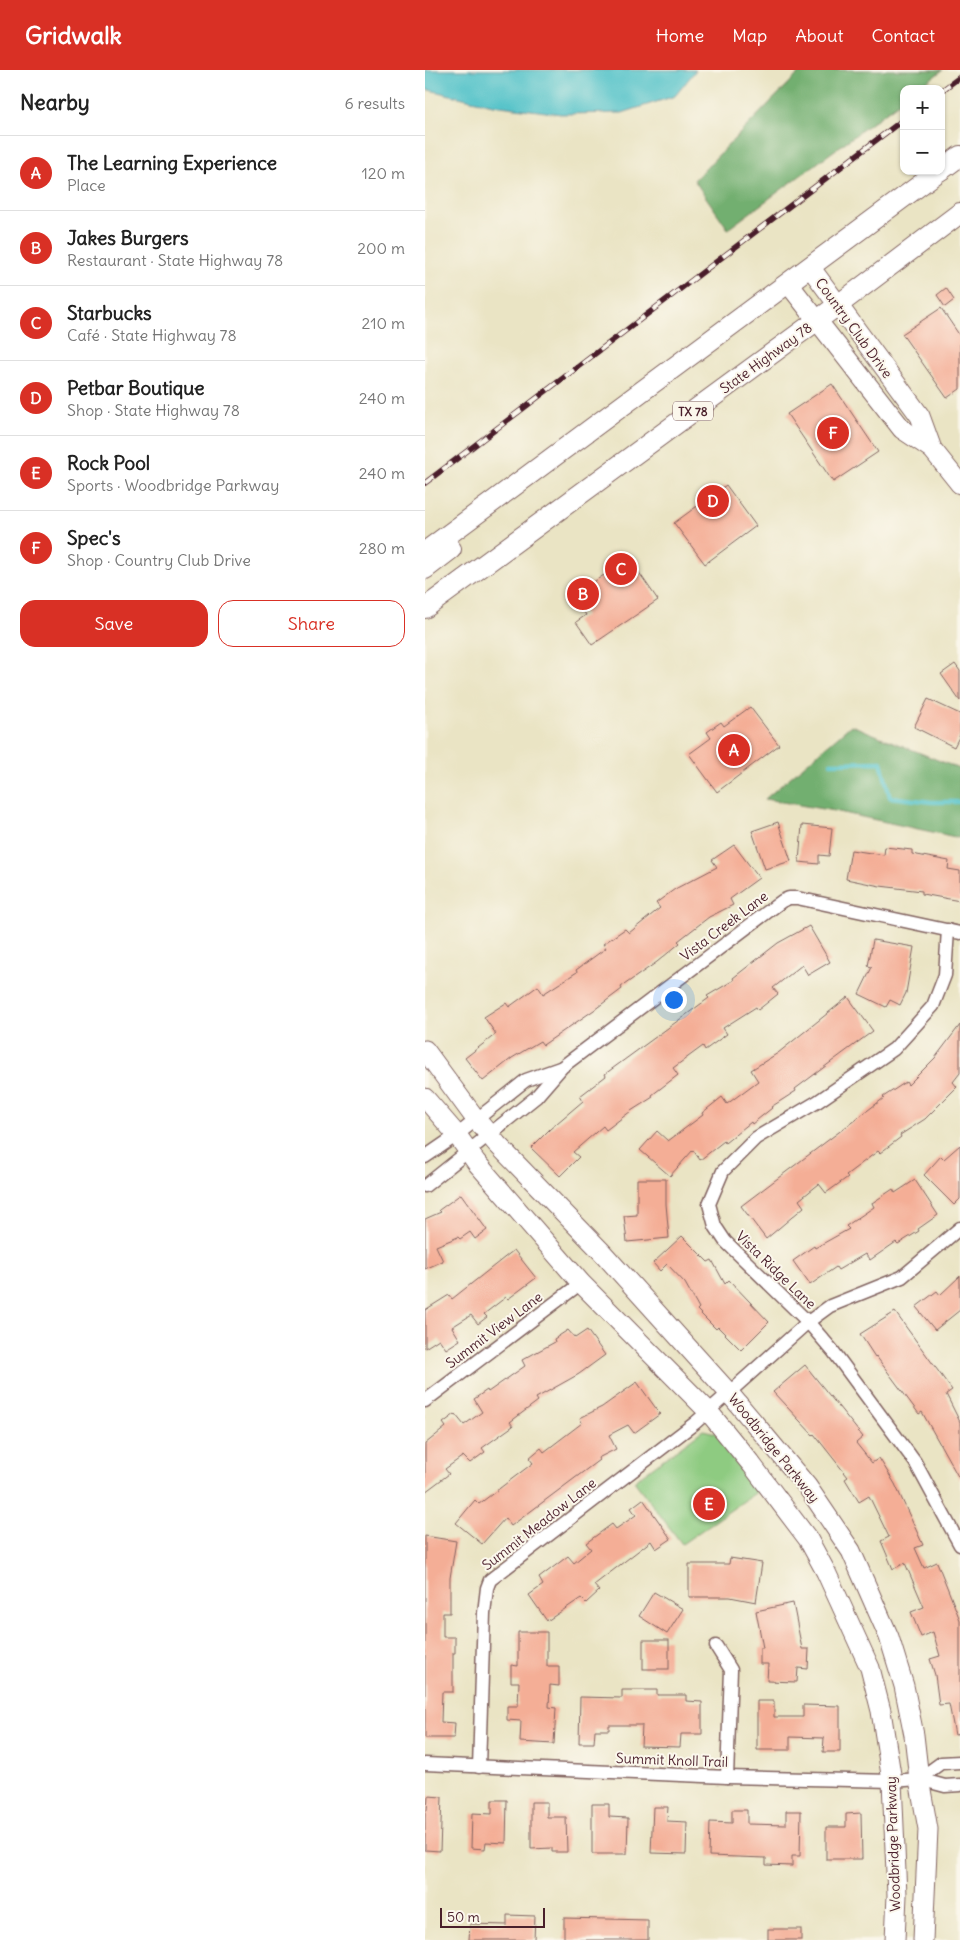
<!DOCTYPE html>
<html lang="en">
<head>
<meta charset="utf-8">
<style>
	body { margin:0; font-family:Delius,sans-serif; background:#f2f2f2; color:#222 }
	.controls { position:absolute; right:15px; top:15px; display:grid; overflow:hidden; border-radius:10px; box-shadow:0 1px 4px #0004 }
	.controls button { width:45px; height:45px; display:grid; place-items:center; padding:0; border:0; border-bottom:1px solid #e0e0e0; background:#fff; color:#222; font:25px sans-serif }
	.scale { position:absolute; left:15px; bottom:12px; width:105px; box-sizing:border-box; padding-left:5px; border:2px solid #4a1f2b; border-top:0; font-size:14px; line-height:18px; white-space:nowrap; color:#4a1f2b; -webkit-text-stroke:4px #fbf7ec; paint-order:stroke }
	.you { position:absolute; left:248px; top:929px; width:18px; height:18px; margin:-12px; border:4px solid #fff; border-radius:50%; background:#1a73e8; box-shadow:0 0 0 8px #1a73e833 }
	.badge { display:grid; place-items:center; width:32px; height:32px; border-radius:50%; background:#d93025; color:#fff; font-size:16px; font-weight:700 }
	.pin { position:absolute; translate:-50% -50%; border:2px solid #fff; box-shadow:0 1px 5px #0006 }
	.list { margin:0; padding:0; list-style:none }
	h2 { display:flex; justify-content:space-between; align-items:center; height:65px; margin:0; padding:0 20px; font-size:21px }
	h2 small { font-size:16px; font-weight:400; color:#767676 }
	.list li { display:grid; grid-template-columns:32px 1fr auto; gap:15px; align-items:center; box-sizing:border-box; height:75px; padding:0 20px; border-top:1px solid #e0e0e0 }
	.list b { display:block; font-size:19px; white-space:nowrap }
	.list p { margin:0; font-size:16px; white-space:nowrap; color:#767676 }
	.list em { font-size:16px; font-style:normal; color:#767676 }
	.actions { display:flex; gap:10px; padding:15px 20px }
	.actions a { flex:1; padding:11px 0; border:1px solid #d93025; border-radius:15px; text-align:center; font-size:18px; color:#d93025 }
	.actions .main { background:#d93025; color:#fff }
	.map { position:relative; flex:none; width:535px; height:1870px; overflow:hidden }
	header { display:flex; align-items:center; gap:30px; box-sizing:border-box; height:70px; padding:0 25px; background:#d93025; color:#fff }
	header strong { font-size:24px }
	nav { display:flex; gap:28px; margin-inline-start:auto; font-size:18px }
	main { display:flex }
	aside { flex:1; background:#fff }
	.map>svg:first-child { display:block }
	.green { fill:#8ecb81; stroke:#6c7556 }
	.forest { fill:#72af6f; stroke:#5e674d }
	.water { fill:#55c3c9; stroke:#50717a }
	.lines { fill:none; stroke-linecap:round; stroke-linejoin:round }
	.stream { stroke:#55c3c9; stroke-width:4.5 }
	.building { fill:#f4ae96 }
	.street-casing { stroke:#826461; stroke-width:15 }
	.secondary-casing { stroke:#826461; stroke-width:21 }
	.primary-casing { stroke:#826461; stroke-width:22 }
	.street { stroke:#fff; stroke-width:12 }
	.secondary { stroke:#fff; stroke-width:19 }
	.primary { stroke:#fff; stroke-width:20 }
	.rail-casing { stroke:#4a1f2b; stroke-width:5.5 }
	.rail { stroke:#fbf7ec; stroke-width:4; stroke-dasharray:11; stroke-linecap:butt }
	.labels { text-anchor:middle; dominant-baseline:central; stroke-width:4; stroke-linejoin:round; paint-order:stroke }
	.shield { fill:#fbf7ec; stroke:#7f6065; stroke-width:1 }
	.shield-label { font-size:12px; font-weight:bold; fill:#4a1f2b }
	.street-label { font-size:14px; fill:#4a1f2b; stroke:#fbf7ec }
</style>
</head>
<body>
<header>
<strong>Gridwalk</strong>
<nav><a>Home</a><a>Map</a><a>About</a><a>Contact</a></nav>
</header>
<main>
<aside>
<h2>Nearby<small>6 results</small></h2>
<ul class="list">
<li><span class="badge">A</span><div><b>The Learning Experience</b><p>Place</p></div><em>120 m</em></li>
<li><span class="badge">B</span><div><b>Jakes Burgers</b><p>Restaurant · State Highway 78</p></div><em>200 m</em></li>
<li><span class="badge">C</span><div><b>Starbucks</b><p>Café · State Highway 78</p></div><em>210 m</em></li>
<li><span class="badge">D</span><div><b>Petbar Boutique</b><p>Shop · State Highway 78</p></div><em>240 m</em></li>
<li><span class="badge">E</span><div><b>Rock Pool</b><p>Sports · Woodbridge Parkway</p></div><em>240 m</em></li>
<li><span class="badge">F</span><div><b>Spec's</b><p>Shop · Country Club Drive</p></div><em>280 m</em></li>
</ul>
<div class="actions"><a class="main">Save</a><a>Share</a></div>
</aside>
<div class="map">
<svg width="535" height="1870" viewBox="0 0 535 1870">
	<rect width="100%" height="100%" fill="#fbf7ec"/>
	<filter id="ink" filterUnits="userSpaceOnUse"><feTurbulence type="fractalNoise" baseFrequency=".02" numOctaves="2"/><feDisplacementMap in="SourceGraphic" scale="10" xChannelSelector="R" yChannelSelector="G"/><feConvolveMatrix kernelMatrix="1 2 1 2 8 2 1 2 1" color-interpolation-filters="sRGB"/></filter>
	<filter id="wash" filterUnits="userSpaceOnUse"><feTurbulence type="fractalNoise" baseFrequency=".0096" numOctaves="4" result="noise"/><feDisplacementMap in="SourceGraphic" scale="20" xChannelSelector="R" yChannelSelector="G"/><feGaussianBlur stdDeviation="1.12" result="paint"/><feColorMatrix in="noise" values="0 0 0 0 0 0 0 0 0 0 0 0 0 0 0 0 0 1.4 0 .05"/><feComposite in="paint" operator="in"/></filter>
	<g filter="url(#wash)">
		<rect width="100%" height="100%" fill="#eae4c4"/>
		<polygon class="green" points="278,1360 291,1363 336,1419 257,1474 209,1411"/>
		<g class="forest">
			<polygon points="377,0 518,0 492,19 479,19 479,29 303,159 269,110"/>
			<polygon points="426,655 535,699 535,768 409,741 340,729"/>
		</g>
		<polygon class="water" points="0,0 271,0 250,26 197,43 136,44 68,35 0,19"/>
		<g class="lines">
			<polyline class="stream" points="406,693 456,692 465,727 507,732 535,732"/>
		</g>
		<g id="blocks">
			<g class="building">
				<polygon points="521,218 529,230 520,237 512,225"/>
				<polygon points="516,238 535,266 535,319 522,328 477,264"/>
				<polygon points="407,314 453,382 408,412 362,344"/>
				<polygon points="301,415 331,456 280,494 249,453"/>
				<polygon points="204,488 233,530 167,575 151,552 161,545 148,526"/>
				<polygon points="530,594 535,601 535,631 516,604"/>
				<polygon points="503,629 535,644 535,665 529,677 489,657"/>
				<polygon points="325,637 354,675 292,722 264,684 286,668 282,662 296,652 299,656"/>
				<polygon points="353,752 366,791 340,799 327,761"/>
				<polygon points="377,755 407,758 404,786 394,785 394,794 374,792"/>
				<polygon points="309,775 334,808 305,829 308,835 284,847 253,871 255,873 232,892 196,917 197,919 169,940 118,975 115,971 87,988 58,1011 40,988 71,964 59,947 81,933 84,937 113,916 118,924 152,902 151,900 181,878 178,874 200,859 204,863 235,838 231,833 250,819 292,797 287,790"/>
				<polygon points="460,777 487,780 487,784 524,791 523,799 535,801 535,831 497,824 497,821 455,816 421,809 426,780 459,785"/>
				<polygon points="384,856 405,892 383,905 377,895 348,918 353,924 333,940 331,937 298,958 302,964 280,980 278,976 248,998 253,1005 227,1025 228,1027 206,1041 181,1060 178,1056 148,1082 154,1087 135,1106 106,1078 125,1059 158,1031 155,1026 181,1006 180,1004 284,928 282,926 309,910 308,908 353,873"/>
				<polygon points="448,870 489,877 481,923 475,935 465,930 461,937 434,924 447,897 443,896"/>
				<polygon points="423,927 448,961 402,995 370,1019 371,1021 346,1037 347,1038 327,1054 326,1052 300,1073 299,1071 275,1090 268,1080 245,1106 215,1080 232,1061 243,1071 278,1045 277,1043 297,1027 302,1034 333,1011 326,1000 353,983"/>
				<polygon points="535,955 535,1003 528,1012 532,1017 500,1049 475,1065 476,1067 455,1083 453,1081 421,1105 423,1107 401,1123 394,1114 374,1130 379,1137 341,1169 316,1136 459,1028 458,1027 481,1012 483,1015 510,988"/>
				<polygon points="535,1075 535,1129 529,1135 499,1105 516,1086 519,1089"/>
				<polygon points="212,1109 241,1109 241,1134 244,1168 202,1172 199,1146 212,1145"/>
				<polygon points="490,1110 513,1145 493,1159 494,1161 473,1174 471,1172 445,1190 440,1184 413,1200 411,1197 385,1215 368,1191 389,1176 390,1178 424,1159 421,1156 449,1137 447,1133 468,1119 470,1123"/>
				<polygon points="36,1124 62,1160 50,1169 45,1162 35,1169 33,1167 11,1176 18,1191 0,1199 0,1149 16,1142 14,1140"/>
				<polygon points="257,1166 283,1192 287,1190 300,1214 304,1210 344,1252 316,1280 293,1257 291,1259 272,1240 274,1238 260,1213 242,1194 235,1201 228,1193"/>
				<polygon points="89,1180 111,1208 83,1229 81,1227 59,1244 62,1247 53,1254 46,1245 27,1257 35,1270 21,1279 14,1269 0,1278 0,1240 24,1225 27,1229"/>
				<polygon points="535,1206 535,1240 510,1260 491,1237 512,1221 515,1225"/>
				<polygon points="470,1242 527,1320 521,1324 535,1352 535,1410 497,1342 494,1344 451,1286 450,1287 435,1264"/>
				<polygon points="143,1260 150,1268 162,1260 180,1285 154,1304 111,1328 113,1331 85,1352 88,1356 57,1378 60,1382 45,1393 38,1386 20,1399 24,1404 0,1422 0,1374 21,1357 18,1353 30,1344 39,1355 57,1342 49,1329 62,1320 63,1322 100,1296 97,1290 130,1272 129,1269"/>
				<polygon points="380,1295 438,1367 431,1373 447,1393 454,1388 470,1414 498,1475 490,1478 499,1498 512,1492 522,1517 535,1550 535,1664 530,1665 524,1634 514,1635 510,1605 505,1589 515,1586 508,1562 496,1567 486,1542 499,1537 480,1493 468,1499 456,1471 464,1467 444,1426 434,1432 420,1409 423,1407 389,1364 388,1365 348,1322"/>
				<polygon points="212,1312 235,1344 209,1363 203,1355 184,1365 191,1379 173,1388 174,1390 86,1456 80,1448 57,1474 31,1453 50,1430 54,1434 108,1393 104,1388 116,1378 119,1382 157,1353 155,1348 177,1337"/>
				<polygon points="218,1429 246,1469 231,1479 226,1471 169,1515 174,1521 161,1533 156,1528 122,1551 104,1525 118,1515 114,1508 143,1486 149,1493 166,1479 161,1473 187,1454 191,1459 211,1445 206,1438"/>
				<polygon points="0,1466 31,1471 25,1508 25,1543 18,1543 18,1567 30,1567 30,1583 28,1583 28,1622 17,1622 16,1652 30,1653 29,1668 0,1668"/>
				<polygon points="305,1488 337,1493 331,1532 305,1527 264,1527 264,1494 304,1494"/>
				<polygon points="229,1522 258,1539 242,1564 214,1546"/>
				<polygon points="368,1533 377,1579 384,1579 383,1599 373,1598 372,1612 342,1611 343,1594 335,1594 335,1578 338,1578 331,1541"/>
				<polygon points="93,1562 122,1562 122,1596 134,1596 134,1616 125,1615 124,1637 131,1638 129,1674 95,1672 96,1651 82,1650 82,1636 93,1636 94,1612 86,1612 86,1595 93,1596"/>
				<rect x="218" y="1570" width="26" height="29"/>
				<polygon points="197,1620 232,1620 232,1625 261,1625 261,1631 277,1632 277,1664 256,1664 255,1677 216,1676 217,1655 184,1655 184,1660 170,1660 169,1673 154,1673 155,1627 197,1628"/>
				<polygon points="332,1631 349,1631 349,1647 378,1647 378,1635 415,1636 415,1682 398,1682 399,1668 365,1667 365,1680 332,1680"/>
				<polygon points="3,1726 17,1727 15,1781 0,1780 0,1740 2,1741"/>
				<polygon points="67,1730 82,1730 81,1773 61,1772 60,1779 46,1778 47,1743 67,1744"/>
				<polygon points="106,1732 122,1732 122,1747 141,1747 142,1782 127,1782 127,1778 106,1779"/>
				<polygon points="167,1734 184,1734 184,1747 203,1748 202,1784 167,1784"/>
				<polygon points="228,1737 243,1737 242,1751 262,1752 261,1784 226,1783"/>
				<polygon points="307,1740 322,1740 322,1754 361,1755 361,1741 376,1741 375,1786 367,1786 367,1796 341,1795 341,1788 284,1786 285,1752 307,1753"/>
				<polygon points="436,1743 437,1789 401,1789 401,1757 421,1757 421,1744"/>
				<polygon points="82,1845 110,1846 109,1870 44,1870 45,1854 82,1855"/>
				<polygon points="139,1848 223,1850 223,1870 139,1870"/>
				<rect x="343" y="1859" width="33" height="11"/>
			</g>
		</g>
	</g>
	<g filter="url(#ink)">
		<use href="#blocks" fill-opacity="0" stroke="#826461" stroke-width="1"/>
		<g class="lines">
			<g class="street-casing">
				<g id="street">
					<polyline points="523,860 520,905 508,936 469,979 392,1032 331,1068 298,1101 284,1134 290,1156 300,1171 383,1252 408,1281 490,1392 535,1475"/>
					<polyline points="0,1087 32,1065 101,1010 135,998"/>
					<polyline points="0,1116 111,1027 137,997 357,831 364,828 372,828 535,863"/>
					<polyline points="0,1331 156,1213"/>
					<polyline points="291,1576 306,1600 302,1707"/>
					<polyline points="0,1694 302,1707 467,1711 494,1709 520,1716 535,1715"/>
					<polyline points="54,1697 59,1543 62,1518 65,1510 270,1353 383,1252 405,1236 477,1207 535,1158"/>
					<polyline points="494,1709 516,1693 535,1692"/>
				</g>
			</g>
			<g class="secondary-casing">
				<g id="secondary">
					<polyline points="385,197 495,346 507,379 535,414"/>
					<polyline points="363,213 477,359 507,379"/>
					<polyline points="0,980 50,1048 72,1074 176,1181 304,1323 382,1416 426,1481 464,1567 479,1616 489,1665 494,1709 503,1759 498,1870"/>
					<polyline points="0,1028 32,1065 51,1092 156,1213 283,1341 327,1395 383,1469 401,1502 445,1598 456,1641 467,1711 472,1825 470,1870"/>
				</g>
			</g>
			<g class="primary-casing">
				<g id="primary">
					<polyline points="516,100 535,86"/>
					<polyline points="0,482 514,101"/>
					<polyline points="0,499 26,479"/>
					<polyline points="0,538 413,235 535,143"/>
				</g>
			</g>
			<use href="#street" class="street"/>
			<use href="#secondary" class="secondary"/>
			<use href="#primary" class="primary"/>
			<g class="rail-casing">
				<g id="rail">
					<polyline points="516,21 535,7"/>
					<polyline points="0,413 479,49"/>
				</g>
			</g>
			<use href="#rail" class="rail"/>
		</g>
	</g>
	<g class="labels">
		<rect class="shield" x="248" y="331.5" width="40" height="19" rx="4"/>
		<g class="shield-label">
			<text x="268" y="341">TX 78</text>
		</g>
		<g class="street-label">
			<text transform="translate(429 258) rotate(54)">Country Club Drive</text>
			<text transform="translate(341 288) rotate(-36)">State Highway 78</text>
			<text transform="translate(299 856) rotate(-37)">Vista Creek Lane</text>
			<text transform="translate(351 1200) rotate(44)">Vista Ridge Lane</text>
			<text transform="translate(69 1260) rotate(-37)">Summit View Lane</text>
			<text transform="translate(349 1378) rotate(51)">Woodbridge Parkway</text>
			<text transform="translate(114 1454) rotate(-38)">Summit Meadow Lane</text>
			<text transform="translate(247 1690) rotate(2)">Summit Knoll Trail</text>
			<text transform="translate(468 1774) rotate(-92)">Woodbridge Parkway</text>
		</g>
	</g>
</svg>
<div class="controls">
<button>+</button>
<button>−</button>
</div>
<div class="scale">50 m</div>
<div class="you"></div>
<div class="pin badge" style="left:309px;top:680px">A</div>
<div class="pin badge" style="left:158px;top:524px">B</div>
<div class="pin badge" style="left:196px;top:499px">C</div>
<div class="pin badge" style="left:288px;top:431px">D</div>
<div class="pin badge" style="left:284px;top:1434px">E</div>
<div class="pin badge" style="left:408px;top:363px">F</div>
</div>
</main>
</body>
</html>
